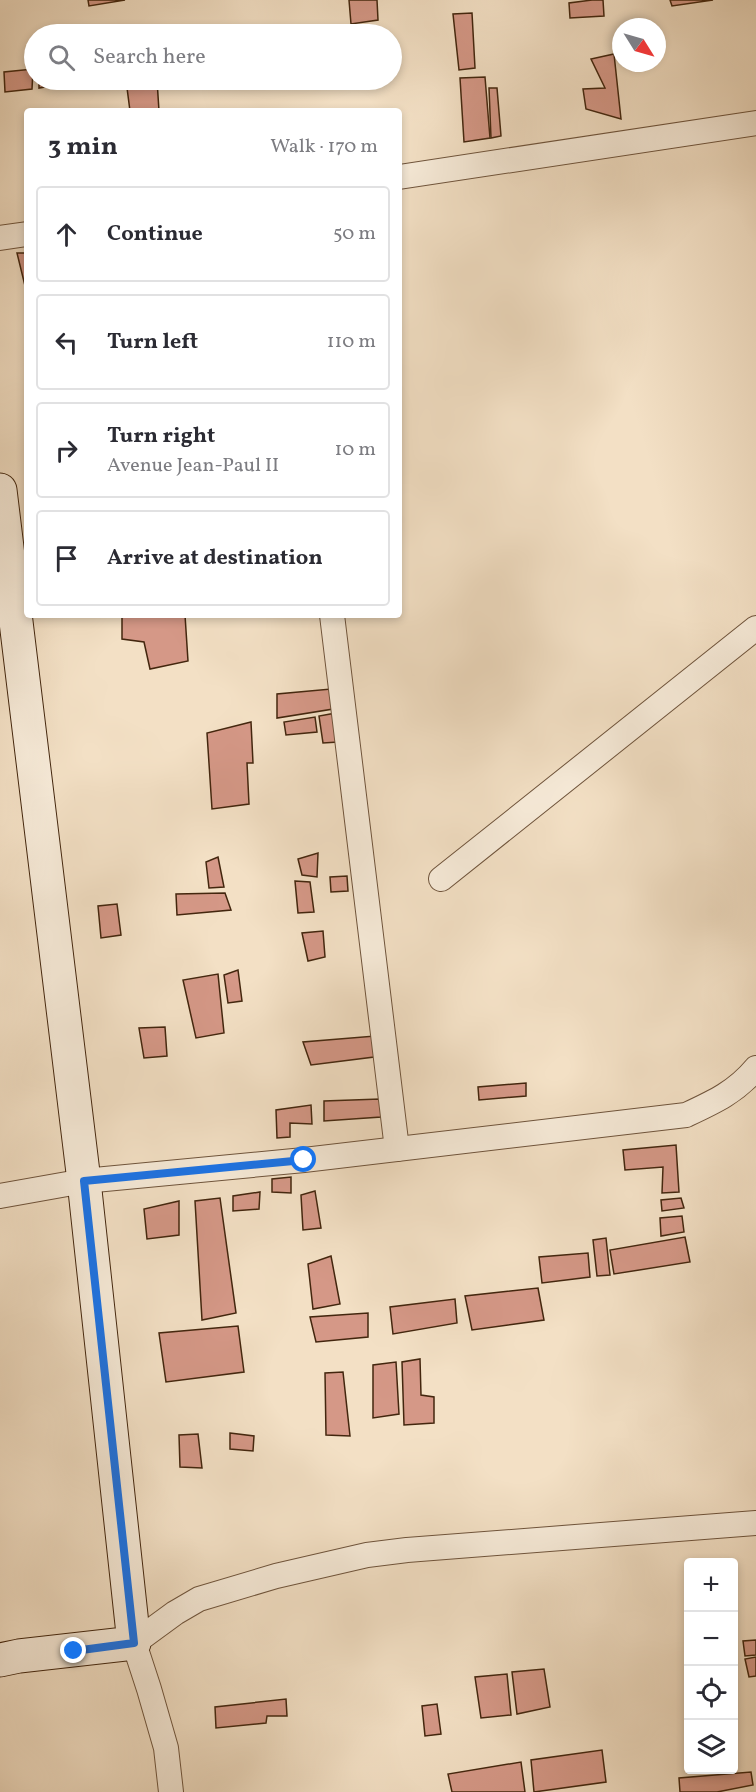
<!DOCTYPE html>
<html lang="en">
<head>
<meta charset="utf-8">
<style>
	body { margin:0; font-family:Vollkorn,serif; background:#f2f2f3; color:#2b2b33 }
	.controls { position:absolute; right:18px; bottom:18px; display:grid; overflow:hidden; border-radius:6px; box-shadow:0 3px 9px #0003 }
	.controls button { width:54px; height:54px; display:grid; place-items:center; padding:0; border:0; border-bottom:2px solid #e1e1e2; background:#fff; color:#2b2b33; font:30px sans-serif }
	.compass { position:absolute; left:612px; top:18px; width:54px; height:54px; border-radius:50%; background:#fff; box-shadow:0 3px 9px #0003; rotate:127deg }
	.stop { position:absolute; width:18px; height:18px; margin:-14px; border:4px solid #1a73e8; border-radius:50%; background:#fff }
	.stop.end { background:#1a73e8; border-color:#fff; box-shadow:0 2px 6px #0008 }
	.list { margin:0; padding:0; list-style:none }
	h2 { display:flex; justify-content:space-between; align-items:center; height:78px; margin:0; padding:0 24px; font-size:26px }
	h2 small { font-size:20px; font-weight:400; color:#7c7c81 }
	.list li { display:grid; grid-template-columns:39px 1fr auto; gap:18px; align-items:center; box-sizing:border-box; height:96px; margin:0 12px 12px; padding:0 12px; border:2px solid #e1e1e2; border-radius:6px }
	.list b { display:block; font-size:22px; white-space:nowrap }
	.list p { margin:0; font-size:20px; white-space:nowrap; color:#7c7c81 }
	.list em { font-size:20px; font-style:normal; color:#7c7c81 }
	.icon { flex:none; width:33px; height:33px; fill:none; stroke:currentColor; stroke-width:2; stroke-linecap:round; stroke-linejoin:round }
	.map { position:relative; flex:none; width:756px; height:1792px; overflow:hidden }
	.search { position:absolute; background:#fff; box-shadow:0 3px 9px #0003; left:24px; top:24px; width:378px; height:66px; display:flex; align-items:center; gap:15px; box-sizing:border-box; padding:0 21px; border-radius:33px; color:#7c7c81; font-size:22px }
	.panel { position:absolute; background:#fff; box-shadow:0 3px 9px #0003; left:24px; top:108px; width:378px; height:510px; border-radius:6px }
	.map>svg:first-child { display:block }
	.building { fill:#d59887; stroke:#43260e; stroke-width:1.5 }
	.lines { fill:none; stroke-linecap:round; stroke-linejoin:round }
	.street-casing { stroke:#6f543c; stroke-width:26 }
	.secondary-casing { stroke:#43260e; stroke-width:35 }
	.street { stroke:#f7ebd9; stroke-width:24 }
	.secondary { stroke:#f7ebd9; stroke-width:33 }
	.route { stroke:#1a73e8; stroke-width:8 }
</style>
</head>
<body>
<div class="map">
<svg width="756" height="1792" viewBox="0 0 756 1792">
	<rect width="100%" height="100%" fill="#f3e0c5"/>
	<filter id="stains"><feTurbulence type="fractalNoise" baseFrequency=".00333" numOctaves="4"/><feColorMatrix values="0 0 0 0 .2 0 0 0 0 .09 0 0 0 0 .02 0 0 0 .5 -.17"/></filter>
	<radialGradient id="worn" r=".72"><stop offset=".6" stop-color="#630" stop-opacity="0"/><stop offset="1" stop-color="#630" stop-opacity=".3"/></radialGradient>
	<g class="building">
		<polygon points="88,0 125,0 89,6"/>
		<polygon points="349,0 377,0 378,20 351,24"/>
		<polygon points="592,0 603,0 604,16 570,18 569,3"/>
		<polygon points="670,0 713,0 672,6"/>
		<polygon points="472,13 475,68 459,70 453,14"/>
		<polygon points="614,54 621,119 586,109 583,89 605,88 591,59"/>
		<polygon points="33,69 32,89 5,92 4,72"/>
		<polygon points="485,77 490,138 464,142 460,78"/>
		<polygon points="39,80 73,80 73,82 39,88"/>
		<polygon points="126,80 157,80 159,111 130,111"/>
		<polygon points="163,80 229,80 163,89"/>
		<polygon points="489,88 497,88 501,136 491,138"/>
		<polygon points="17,253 27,253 27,294"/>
		<polygon points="122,615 185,615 188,661 150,669 144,642 122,639"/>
		<polygon points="331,689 333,709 277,718 277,694"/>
		<polygon points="336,713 338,742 323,743 319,716"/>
		<polygon points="315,717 317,732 286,735 284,722"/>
		<polygon points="251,722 253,763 247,763 249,804 212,809 207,733"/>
		<polygon points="318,853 317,877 302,875 298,859"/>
		<polygon points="218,857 224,887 209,888 206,862"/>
		<polygon points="347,876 348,891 331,892 330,877"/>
		<polygon points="295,881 310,882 314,912 298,913"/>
		<polygon points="225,893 231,910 177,915 176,894"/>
		<polygon points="117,904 121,935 101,938 98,906"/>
		<polygon points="323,931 325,957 308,961 302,933"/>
		<polygon points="238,970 242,1001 228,1003 224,975"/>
		<polygon points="218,974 224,1033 196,1038 183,980"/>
		<polygon points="165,1027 167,1056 144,1058 139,1028"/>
		<polygon points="375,1036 374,1057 311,1065 303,1042"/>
		<polygon points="526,1083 526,1096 479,1100 478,1087"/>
		<polygon points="380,1099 381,1117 324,1121 324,1101"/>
		<polygon points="311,1105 312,1124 290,1123 290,1137 277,1138 276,1110"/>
		<polygon points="676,1145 679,1192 662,1193 663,1167 625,1170 623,1150"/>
		<polygon points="291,1177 291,1193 272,1192 272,1179"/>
		<polygon points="315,1191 321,1228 303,1230 301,1195"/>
		<polygon points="260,1192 259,1209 233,1211 233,1196"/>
		<polygon points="220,1198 236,1313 202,1320 195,1201"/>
		<polygon points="681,1198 684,1208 662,1211 661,1200"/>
		<polygon points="179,1201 179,1235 147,1239 144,1209"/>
		<polygon points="682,1216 684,1232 661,1236 660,1218"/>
		<polygon points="685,1237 690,1262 614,1274 610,1250"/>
		<polygon points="606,1238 610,1275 597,1276 593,1240"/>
		<polygon points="588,1253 590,1277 542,1283 539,1257"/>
		<polygon points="331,1256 340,1304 313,1309 308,1264"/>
		<polygon points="538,1288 544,1320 472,1330 465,1296"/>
		<polygon points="455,1299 457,1323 393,1334 390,1307"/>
		<polygon points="368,1313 368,1337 316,1342 310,1317"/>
		<polygon points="238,1326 244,1372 166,1382 159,1333"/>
		<polygon points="420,1359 421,1395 434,1397 434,1423 404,1425 402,1362"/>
		<polygon points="396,1362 399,1414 373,1418 373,1365"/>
		<polygon points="343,1372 350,1436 326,1435 325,1373"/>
		<polygon points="230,1433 254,1436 253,1451 230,1449"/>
		<polygon points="198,1434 202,1468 180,1467 179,1435"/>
		<polygon points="756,1640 756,1655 745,1656 743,1641"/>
		<polygon points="756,1657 756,1676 749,1677 745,1659"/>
		<polygon points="544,1669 550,1707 517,1714 512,1672"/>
		<polygon points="507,1674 511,1715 481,1718 475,1677"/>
		<polygon points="286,1699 287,1716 267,1716 266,1723 216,1728 215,1707"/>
		<polygon points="437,1704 441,1734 425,1736 422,1706"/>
		<polygon points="602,1750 606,1782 534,1792 531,1760"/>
		<polygon points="521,1762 525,1792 452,1792 448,1774"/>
		<polygon points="751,1772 753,1785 717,1792 680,1792 679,1778"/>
	</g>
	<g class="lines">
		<g class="street-casing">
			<g id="street">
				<polyline points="399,177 756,123"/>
				<polyline points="0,238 27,234"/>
				<polyline points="332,615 397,1149"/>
				<polyline points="441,879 756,628"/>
				<path d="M0,1196L84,1181L304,1160L686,1115C714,1102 736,1092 756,1068"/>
				<polyline points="171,1792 166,1748 149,1689 134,1643 175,1613 199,1599 276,1576 367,1555 407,1550 756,1523"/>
			</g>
		</g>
		<g class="secondary-casing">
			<polyline id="secondary" points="0,490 84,1181 134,1643 19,1656 0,1660"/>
		</g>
		<use href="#street" class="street"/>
		<use href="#secondary" class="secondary"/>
	</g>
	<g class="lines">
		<polyline class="route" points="74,1651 134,1643 84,1181 304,1160"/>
	</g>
	<rect width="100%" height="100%" filter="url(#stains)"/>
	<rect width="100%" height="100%" fill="url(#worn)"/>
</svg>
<div class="controls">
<button>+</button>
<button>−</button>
<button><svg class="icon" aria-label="locate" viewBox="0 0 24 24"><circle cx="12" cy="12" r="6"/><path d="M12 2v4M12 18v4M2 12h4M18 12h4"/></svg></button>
<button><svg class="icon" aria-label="layers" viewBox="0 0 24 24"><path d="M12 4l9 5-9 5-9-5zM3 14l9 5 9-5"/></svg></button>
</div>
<svg class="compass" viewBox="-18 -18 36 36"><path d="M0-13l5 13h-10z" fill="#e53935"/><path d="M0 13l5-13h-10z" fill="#7c7c81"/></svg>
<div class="stop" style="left:304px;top:1160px"></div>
<div class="stop end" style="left:74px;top:1651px"></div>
<div class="search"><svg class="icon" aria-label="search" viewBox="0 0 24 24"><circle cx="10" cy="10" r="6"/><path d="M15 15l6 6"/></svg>Search here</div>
<section class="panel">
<h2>3 min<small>Walk · 170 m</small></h2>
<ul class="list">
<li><svg class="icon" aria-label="ahead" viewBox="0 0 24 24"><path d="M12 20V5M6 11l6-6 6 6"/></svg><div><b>Continue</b></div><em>50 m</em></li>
<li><svg class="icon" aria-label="left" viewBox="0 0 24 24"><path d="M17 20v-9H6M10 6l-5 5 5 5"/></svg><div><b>Turn left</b></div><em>110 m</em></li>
<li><svg class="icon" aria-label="right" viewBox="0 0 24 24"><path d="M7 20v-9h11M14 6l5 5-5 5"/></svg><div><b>Turn right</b><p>Avenue Jean-Paul II</p></div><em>10 m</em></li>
<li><svg class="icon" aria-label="arrive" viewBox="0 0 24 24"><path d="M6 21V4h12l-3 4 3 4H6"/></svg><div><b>Arrive at destination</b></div></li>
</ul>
</section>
</div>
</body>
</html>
